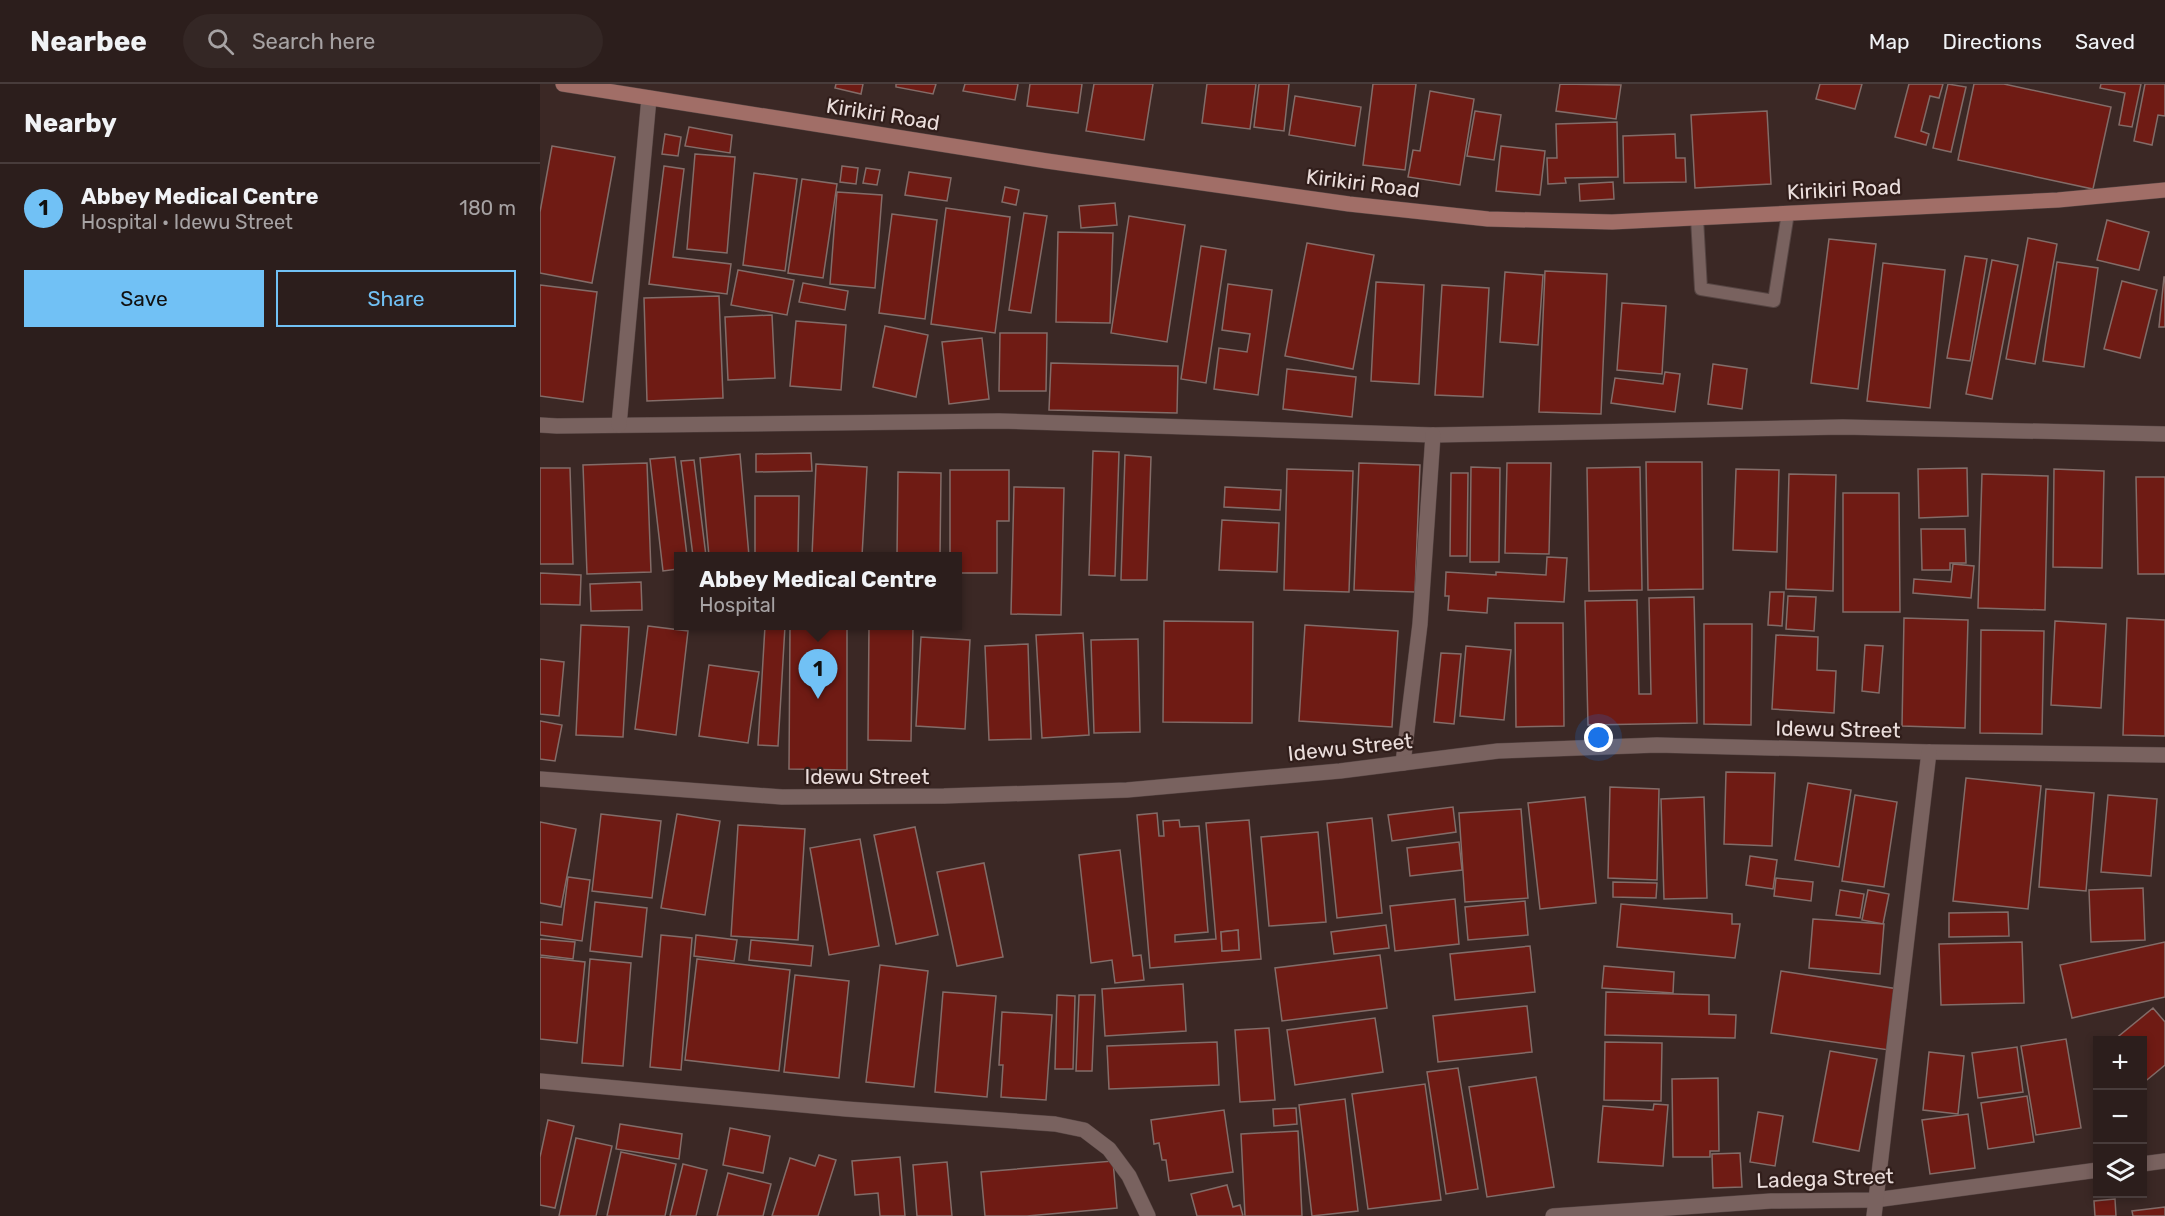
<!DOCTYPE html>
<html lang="en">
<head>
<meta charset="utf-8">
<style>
	body { margin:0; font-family:Rubik,sans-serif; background:#342725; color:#f1f3f6 }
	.controls { position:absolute; right:18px; bottom:18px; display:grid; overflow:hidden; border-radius:0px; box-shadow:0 3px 9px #0003 }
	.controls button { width:54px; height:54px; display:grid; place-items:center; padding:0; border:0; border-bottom:2px solid #483c3b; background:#2c1e1c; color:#f1f3f6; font:30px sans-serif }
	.you { position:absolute; left:1059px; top:654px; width:21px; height:21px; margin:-15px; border:4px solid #fff; border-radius:50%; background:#1a73e8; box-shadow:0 0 0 9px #1a73e833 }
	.badge { display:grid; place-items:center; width:39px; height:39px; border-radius:50%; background:#71c1f5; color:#111; font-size:20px; font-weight:700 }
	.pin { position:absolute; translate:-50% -50px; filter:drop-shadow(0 2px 3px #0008) }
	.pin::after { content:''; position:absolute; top:32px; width:21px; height:18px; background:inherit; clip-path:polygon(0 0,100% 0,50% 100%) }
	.popup { position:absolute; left:134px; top:468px; width:288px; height:78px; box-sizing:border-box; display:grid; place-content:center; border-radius:0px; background:#2c1e1c; filter:drop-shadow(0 2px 4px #0005); font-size:20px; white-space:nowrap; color:#a6a2a3 }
	.popup b { font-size:22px; color:#f1f3f6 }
	.popup::after { content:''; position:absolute; left:50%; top:100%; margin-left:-12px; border:12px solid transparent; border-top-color:#2c1e1c }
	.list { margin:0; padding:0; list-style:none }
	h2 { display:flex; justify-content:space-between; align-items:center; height:78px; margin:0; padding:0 24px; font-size:26px }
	h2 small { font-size:20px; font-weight:400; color:#a6a2a3 }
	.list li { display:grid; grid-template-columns:39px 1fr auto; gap:18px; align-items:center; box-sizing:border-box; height:90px; padding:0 24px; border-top:2px solid #483c3b }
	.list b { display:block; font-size:22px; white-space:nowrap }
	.list p { margin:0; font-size:20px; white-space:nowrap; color:#a6a2a3 }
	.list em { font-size:20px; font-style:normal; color:#a6a2a3 }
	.actions { display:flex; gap:12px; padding:18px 24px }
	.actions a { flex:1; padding:14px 0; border:2px solid #71c1f5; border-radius:0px; text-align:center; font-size:21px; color:#71c1f5 }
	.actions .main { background:#71c1f5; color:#111 }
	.icon { flex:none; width:33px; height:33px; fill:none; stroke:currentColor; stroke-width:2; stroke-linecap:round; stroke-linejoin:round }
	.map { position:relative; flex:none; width:1625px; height:1132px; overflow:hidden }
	header { display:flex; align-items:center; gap:36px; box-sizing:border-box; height:84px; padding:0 30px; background:#2c1e1c; border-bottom:2px solid #483c3b }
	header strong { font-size:28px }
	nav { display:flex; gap:33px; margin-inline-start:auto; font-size:21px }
	.search { width:420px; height:54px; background:#342725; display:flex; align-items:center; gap:15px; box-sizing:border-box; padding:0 21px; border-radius:33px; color:#a6a2a3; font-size:22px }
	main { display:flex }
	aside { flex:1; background:#2c1e1c }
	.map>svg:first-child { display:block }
	.building { fill:#6f1b14; stroke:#836c68; stroke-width:1.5; fill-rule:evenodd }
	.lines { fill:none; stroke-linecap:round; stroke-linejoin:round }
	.lane-casing { stroke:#564543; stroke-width:14 }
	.street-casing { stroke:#564543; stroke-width:16 }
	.secondary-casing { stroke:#564543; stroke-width:16 }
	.lane { stroke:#79625f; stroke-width:12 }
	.street { stroke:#79625f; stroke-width:15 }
	.secondary { stroke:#a16e67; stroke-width:15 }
	.labels { text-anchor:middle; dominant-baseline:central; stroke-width:4.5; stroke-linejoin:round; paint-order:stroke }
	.street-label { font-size:21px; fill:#eadddb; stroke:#311e1b }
</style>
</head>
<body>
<header>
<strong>Nearbee</strong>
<div class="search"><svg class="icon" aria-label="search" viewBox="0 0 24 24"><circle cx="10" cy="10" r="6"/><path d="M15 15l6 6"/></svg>Search here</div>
<nav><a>Map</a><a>Directions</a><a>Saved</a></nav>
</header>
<main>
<aside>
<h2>Nearby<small></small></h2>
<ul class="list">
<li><span class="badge">1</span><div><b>Abbey Medical Centre</b><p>Hospital · Idewu Street</p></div><em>180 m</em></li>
</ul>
<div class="actions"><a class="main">Save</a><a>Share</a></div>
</aside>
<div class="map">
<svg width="1625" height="1132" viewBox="0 0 1625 1132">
	<rect width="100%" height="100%" fill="#3b2825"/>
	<g class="building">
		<polygon points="296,0 323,0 321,10 295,4"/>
		<polygon points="356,0 396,0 393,10 356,3"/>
		<polygon points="425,0 478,0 475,16 423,7"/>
		<polygon points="490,0 542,0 538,29 487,22"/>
		<polygon points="554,0 613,0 604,56 546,47"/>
		<polygon points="667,0 716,0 710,45 662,39"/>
		<polygon points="719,0 749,0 744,47 714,43"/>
		<polygon points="833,0 876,0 865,86 823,81"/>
		<polygon points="1020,0 1081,1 1076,35 1016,27"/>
		<polygon points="1280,0 1322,0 1315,25 1276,15"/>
		<polygon points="1369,0 1403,0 1399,14 1390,12 1381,47 1389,50 1386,61 1355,53"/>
		<polygon points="1408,0 1426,3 1411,68 1393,64"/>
		<polygon points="1434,0 1464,0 1571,23 1553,105 1418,76"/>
		<polygon points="1561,0 1601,0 1592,43 1579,41 1585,9 1560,4"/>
		<polygon points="1605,0 1625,0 1625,32 1618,31 1612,61 1594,57"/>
		<polygon points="890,7 934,15 920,101 868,93 873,66 880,67"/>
		<polygon points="755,12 821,23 815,62 749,51"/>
		<polygon points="935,27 961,31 954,76 927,72"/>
		<polygon points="1227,27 1231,100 1155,104 1151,31"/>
		<polygon points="1077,38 1078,93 1025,94 1026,99 1008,100 1007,74 1017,74 1016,40"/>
		<polygon points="149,43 192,51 190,69 145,62"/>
		<polygon points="125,50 141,53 138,72 122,70"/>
		<polygon points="1135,50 1136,74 1145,74 1146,98 1084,99 1083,52"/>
		<polygon points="12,62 75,73 52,199 0,189 0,128"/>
		<polygon points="961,62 1005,67 1000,111 956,107"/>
		<polygon points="155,70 195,73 187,169 147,165"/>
		<polygon points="124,82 144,85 133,173 191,180 187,210 109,200"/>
		<polygon points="302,82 318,84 316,100 300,98"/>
		<polygon points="326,84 340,86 337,101 323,99"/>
		<polygon points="369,88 411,94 407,117 365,111"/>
		<polygon points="214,89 257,95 245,187 203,181"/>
		<polygon points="262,95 297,100 283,194 248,189"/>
		<polygon points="1073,98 1074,115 1040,117 1039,100"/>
		<polygon points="465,103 479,106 476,121 462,118"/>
		<polygon points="297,108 342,111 335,204 290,200"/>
		<polygon points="575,119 577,141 541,144 539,122"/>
		<polygon points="406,124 470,133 455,249 391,240"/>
		<polygon points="484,129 507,132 491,229 469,226"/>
		<polygon points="352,130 397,136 385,235 339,229"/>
		<polygon points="589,132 645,141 627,258 571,249"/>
		<polygon points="1567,136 1609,148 1599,186 1557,176"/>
		<polygon points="518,148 573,149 570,239 516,238"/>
		<polygon points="1488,154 1517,160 1495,280 1466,275"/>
		<polygon points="1289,155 1336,160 1318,305 1271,299"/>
		<polygon points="767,159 834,171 813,285 745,272"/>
		<polygon points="661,162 686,166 666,299 641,295"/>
		<polygon points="1425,172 1447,175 1430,277 1407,274"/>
		<polygon points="1452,176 1478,181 1452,315 1426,310"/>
		<polygon points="1517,178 1558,184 1544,283 1503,277"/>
		<polygon points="1343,179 1405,186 1390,324 1327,317"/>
		<polygon points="198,186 254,196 247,231 191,221"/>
		<polygon points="1005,187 1067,190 1061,330 999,328"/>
		<polygon points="965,188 1003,191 998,261 960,258"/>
		<polygon points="1624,193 1625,193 1625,243 1619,243"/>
		<polygon points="1582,197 1617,206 1600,274 1564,265"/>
		<polygon points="836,198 884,201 879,300 831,297"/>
		<polygon points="263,199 308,207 305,226 259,218"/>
		<polygon points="688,200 732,206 718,311 674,305 679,264 707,268 710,250 682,246"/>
		<polygon points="0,201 57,208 43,318 0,312"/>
		<polygon points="902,201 949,204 943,313 895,311"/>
		<polygon points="179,212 183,314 107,317 104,214"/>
		<polygon points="1082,219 1126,222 1122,290 1077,286"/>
		<polygon points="232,231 235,294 188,296 185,233"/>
		<polygon points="256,237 306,241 301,306 250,302"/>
		<polygon points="345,242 388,251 376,313 333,303"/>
		<polygon points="460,249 507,249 506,307 459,307"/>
		<polygon points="442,254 449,315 409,320 402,258"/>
		<polygon points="511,279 638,282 637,329 509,326"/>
		<polygon points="1173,280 1207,285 1202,325 1168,320"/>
		<polygon points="747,285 816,293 812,333 743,325"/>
		<polygon points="1125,288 1140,290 1135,328 1071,319 1075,294 1123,300"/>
		<polygon points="553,367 579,368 575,492 549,491"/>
		<polygon points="271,369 272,387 216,388 216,370"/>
		<polygon points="200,370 209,472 169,472 160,374"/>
		<polygon points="585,371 611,373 607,496 581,496"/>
		<polygon points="135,373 147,472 138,472 138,485 123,487 110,375"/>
		<polygon points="154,376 166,472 153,472 141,377"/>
		<polygon points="1106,378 1162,378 1163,505 1108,506"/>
		<polygon points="107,379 111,488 47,490 43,381"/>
		<polygon points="819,379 880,381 875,508 814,506"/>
		<polygon points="967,379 1011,379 1009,470 965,469"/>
		<polygon points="276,380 327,383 322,472 272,472"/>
		<polygon points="931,383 960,384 959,478 930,478"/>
		<polygon points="1100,383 1102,506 1049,507 1047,384"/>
		<polygon points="0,384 30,384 33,480 0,480"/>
		<polygon points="1427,384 1428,432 1379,434 1378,385"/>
		<polygon points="747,385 813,387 809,508 744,506"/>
		<polygon points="1196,385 1239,386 1237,468 1193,466"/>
		<polygon points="1514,385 1564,387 1562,484 1513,483"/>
		<polygon points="410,386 469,386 469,437 457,437 457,489 418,489 418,472 410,472"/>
		<polygon points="358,388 401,389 400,472 357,472"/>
		<polygon points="911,389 928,389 927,472 910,472"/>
		<polygon points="1249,390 1296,391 1293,507 1246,505"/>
		<polygon points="1442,390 1508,392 1505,526 1438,524"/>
		<polygon points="1596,393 1625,393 1625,490 1598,490"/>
		<polygon points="474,403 524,404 521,531 471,530"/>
		<polygon points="685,403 741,406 740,426 684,423"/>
		<polygon points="1303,409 1359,409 1360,528 1303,528"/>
		<polygon points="215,412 259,412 258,472 215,472"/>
		<polygon points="682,436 739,439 737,488 679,486"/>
		<polygon points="1381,445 1425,445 1426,479 1410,479 1410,486 1382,486"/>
		<polygon points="1007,473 1027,474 1024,518 948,514 947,529 908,526 909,512 905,512 906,488 956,491 956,488 1006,491"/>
		<polygon points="1413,480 1434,482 1431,514 1373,509 1374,495 1411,498"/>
		<polygon points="0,489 41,491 40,521 0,520"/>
		<polygon points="101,498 102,526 51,527 50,500"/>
		<polygon points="1230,508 1244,508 1242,542 1228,541"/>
		<polygon points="1248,512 1276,513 1274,547 1246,545"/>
		<polygon points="1154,513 1157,639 1048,641 1045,517 1097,516 1099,610 1111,610 1109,514"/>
		<polygon points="1364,534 1428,536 1425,644 1362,642"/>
		<polygon points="1587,534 1625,536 1625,652 1583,651"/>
		<polygon points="624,537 713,538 712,639 623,638"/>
		<polygon points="1515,537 1566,540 1561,624 1511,621"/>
		<polygon points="975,539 1023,539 1024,642 976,643"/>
		<polygon points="1164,540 1212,540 1211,641 1164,640"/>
		<polygon points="41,541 89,543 83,653 36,651"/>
		<polygon points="765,541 858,547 852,643 759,637"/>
		<polygon points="108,542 148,547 136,651 95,645"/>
		<polygon points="225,542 245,542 238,662 218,661"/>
		<polygon points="329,542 373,542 371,657 328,656"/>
		<polygon points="250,544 307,544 307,686 249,685"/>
		<polygon points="1441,546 1504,547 1502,650 1440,649"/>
		<polygon points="543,549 549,651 502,654 496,551"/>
		<polygon points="1236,551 1278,553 1277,586 1296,587 1294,629 1232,625"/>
		<polygon points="381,553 430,556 425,645 376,642"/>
		<polygon points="598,555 600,648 554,649 551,556"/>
		<polygon points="488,560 491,655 449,656 445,562"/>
		<polygon points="1325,561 1343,562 1339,609 1322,607"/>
		<polygon points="926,562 971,566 964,636 920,632"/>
		<polygon points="901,569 921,570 914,640 894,638"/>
		<polygon points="0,575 24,578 19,632 0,630"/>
		<polygon points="169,581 219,588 208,659 159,652"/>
		<polygon points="0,637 22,641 15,677 0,675"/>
		<polygon points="1186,688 1235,689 1232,762 1184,760"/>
		<polygon points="1426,694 1501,702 1488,825 1413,817"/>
		<polygon points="1268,699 1311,706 1299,783 1255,776"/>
		<polygon points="1070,703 1119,705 1117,796 1068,794"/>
		<polygon points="1506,705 1554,709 1546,807 1499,803"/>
		<polygon points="1315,711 1357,718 1344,803 1302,797"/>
		<polygon points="1568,711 1617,715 1611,792 1561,788"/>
		<polygon points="1045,713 1056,819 1000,825 988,719"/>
		<polygon points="1164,713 1167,814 1124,815 1121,715"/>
		<polygon points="913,723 916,748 852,757 848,731"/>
		<polygon points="981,725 988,814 925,818 919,729"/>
		<path d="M617,729L619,752H624L623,737L639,736L640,743L659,742L668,848L635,851V858L676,855L666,739L709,736L721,875L610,884L597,731ZM698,846L699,866L682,867L681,848Z"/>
		<polygon points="61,730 121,737 112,814 52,807"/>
		<polygon points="137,730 180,737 165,831 121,824"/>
		<polygon points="832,734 842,829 797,834 787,739"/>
		<polygon points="0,738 36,745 21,823 0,819"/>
		<polygon points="198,741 265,745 258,856 191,852"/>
		<polygon points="375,743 398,851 356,860 334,751"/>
		<polygon points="778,748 786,838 729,842 721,753"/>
		<polygon points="320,755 339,862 289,871 270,764"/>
		<polygon points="919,758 922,786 870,792 867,764"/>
		<polygon points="580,766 593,872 601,871 604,896 575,899 572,876 551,879 539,771"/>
		<polygon points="1210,772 1237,776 1233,805 1206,801"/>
		<polygon points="444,779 463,873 417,882 397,788"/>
		<polygon points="28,793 50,796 42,857 0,851 0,838 22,841"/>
		<polygon points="1236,794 1273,798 1271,817 1234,812"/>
		<polygon points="1073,798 1117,799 1116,814 1073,813"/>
		<polygon points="1603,804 1605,856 1551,858 1549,806"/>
		<polygon points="1300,806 1324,810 1320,834 1296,831"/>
		<polygon points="1328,806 1349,810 1343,840 1322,836"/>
		<polygon points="915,815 919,860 855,867 850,822"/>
		<polygon points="985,817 988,851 928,856 925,823"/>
		<polygon points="55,818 107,824 102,873 50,867"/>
		<polygon points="1081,820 1192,830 1192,840 1200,840 1195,874 1077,863"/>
		<polygon points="1468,828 1469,852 1409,853 1409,829"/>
		<polygon points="1273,835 1344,840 1340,890 1269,884"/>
		<polygon points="846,841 849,864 794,870 791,848"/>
		<polygon points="698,846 699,866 682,867 681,848"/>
		<polygon points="121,851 152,854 141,986 110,983"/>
		<polygon points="156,851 197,856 194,877 154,872"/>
		<polygon points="0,855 35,858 33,875 0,871"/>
		<polygon points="211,856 273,862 271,882 209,876"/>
		<polygon points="1482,858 1484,919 1401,921 1399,860"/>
		<polygon points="1625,858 1625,913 1532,934 1520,881"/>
		<polygon points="990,862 995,908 915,916 910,870"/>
		<polygon points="840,871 847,924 742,937 735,884"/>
		<polygon points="0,873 45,878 37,959 0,955"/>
		<polygon points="50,875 91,879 83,982 42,979"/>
		<polygon points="157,875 250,886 239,987 145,976"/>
		<polygon points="340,881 388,887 374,1003 326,998"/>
		<polygon points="1064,882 1134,888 1133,909 1062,904"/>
		<polygon points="1241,887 1358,905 1349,966 1231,949"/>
		<polygon points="255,891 309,897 299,994 244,988"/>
		<polygon points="643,900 646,947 565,952 562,905"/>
		<polygon points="403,908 456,912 447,1013 395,1008"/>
		<polygon points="1066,908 1169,911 1169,930 1196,931 1195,954 1065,951"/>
		<polygon points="517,911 535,912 533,985 515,985"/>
		<polygon points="539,911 555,911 552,987 536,987"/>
		<polygon points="987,922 992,968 898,978 893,932"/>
		<polygon points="1613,924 1625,938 1625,981 1602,1000 1602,956 1574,956"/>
		<polygon points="462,928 512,931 506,1016 461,1013 463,981 459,981"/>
		<polygon points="835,934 843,988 755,1001 747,946"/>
		<polygon points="729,944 735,1016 700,1018 695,946"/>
		<polygon points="1526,955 1541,1044 1496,1051 1481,962"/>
		<polygon points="677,958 679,1001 569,1005 567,962"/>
		<polygon points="1065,958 1122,959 1121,1017 1064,1016"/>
		<polygon points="1477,963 1483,1008 1438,1014 1432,969"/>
		<polygon points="1290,967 1337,975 1319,1067 1273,1058"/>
		<polygon points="1389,968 1424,972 1418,1030 1383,1026"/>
		<polygon points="918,984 938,1105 906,1110 887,988"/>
		<polygon points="996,993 1014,1103 947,1113 929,1003"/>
		<polygon points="1178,994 1179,1067 1170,1067 1170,1073 1133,1073 1132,995"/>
		<polygon points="885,1000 901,1116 828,1125 812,1010"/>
		<polygon points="1487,1012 1494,1058 1448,1065 1441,1019"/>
		<polygon points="805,1015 818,1127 772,1132 759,1021"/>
		<polygon points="1114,1020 1128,1021 1123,1082 1058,1078 1063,1022 1113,1026"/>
		<polygon points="756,1024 757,1040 734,1042 733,1025"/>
		<polygon points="684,1026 693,1088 629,1097 626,1076 622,1076 619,1059 614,1060 611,1036"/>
		<polygon points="1218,1028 1243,1032 1235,1082 1210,1078"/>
		<polygon points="1428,1030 1435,1084 1390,1090 1382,1036"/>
		<polygon points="8,1036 34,1042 15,1124 0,1121 0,1073"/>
		<polygon points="80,1040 142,1050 139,1075 76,1065"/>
		<polygon points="190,1044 230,1052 223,1089 183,1081"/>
		<polygon points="758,1047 762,1132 705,1132 701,1050"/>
		<polygon points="36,1054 72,1062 56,1132 19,1132"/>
		<polygon points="81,1068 136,1080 125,1132 67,1132"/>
		<polygon points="1200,1069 1202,1103 1173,1104 1172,1070"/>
		<polygon points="279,1071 296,1076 278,1132 232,1132 250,1074 275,1082"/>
		<polygon points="360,1073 365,1132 340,1132 338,1109 315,1111 312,1077"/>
		<polygon points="573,1077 577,1124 487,1132 445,1132 441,1088"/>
		<polygon points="407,1078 412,1132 377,1132 373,1081"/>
		<polygon points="143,1080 167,1086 156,1132 130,1132"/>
		<polygon points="188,1089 231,1100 223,1132 177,1132"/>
		<polygon points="687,1101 693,1123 700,1121 703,1132 657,1132 651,1110"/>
		<polygon points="1575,1115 1576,1132 1555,1132 1554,1117"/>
		<polygon points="1625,1123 1625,1132 1593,1132 1592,1127"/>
	</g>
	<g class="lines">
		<g class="lane-casing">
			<polyline id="lane" points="1157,134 1161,205 1234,217 1248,129"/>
		</g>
		<g class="street-casing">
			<g id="street">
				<polyline points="0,341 17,342 459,337 893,351 1303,343 1625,350"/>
				<polyline points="79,341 109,14"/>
				<polyline points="863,679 880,540 893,351"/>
				<polyline points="0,695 242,713 404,712 587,706 800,687 958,667 1117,661 1389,668 1625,671"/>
				<polyline points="0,997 306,1025 515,1040 544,1046 569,1065 589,1092 608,1132"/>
				<polyline points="1602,1080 1625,1077"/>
				<polyline points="1013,1132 1231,1117 1335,1116 1558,1086"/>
				<polyline points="1334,1132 1389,668"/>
			</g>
		</g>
		<g class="secondary-casing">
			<polyline id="secondary" points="23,0 507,77 809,120 948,135 1072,138 1518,116 1625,106"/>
		</g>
		<use href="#lane" class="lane"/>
		<use href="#street" class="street"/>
		<use href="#secondary" class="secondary"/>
	</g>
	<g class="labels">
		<g class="street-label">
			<text transform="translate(343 30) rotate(9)">Kirikiri Road</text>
			<text transform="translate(823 99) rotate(7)">Kirikiri Road</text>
			<text transform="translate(1304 105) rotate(-3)">Kirikiri Road</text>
			<text transform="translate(1298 645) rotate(1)">Idewu Street</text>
			<text transform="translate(810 663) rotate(-6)">Idewu Street</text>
			<text x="327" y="692">Idewu Street</text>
			<text transform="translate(1285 1094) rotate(-2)">Ladega Street</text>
		</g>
	</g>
</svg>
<div class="controls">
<button>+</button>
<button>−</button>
<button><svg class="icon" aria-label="layers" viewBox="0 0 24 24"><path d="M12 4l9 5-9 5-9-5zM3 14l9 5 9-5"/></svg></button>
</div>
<div class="you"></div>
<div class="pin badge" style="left:278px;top:615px">1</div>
<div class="popup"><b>Abbey Medical Centre</b>Hospital</div>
</div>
</main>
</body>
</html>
